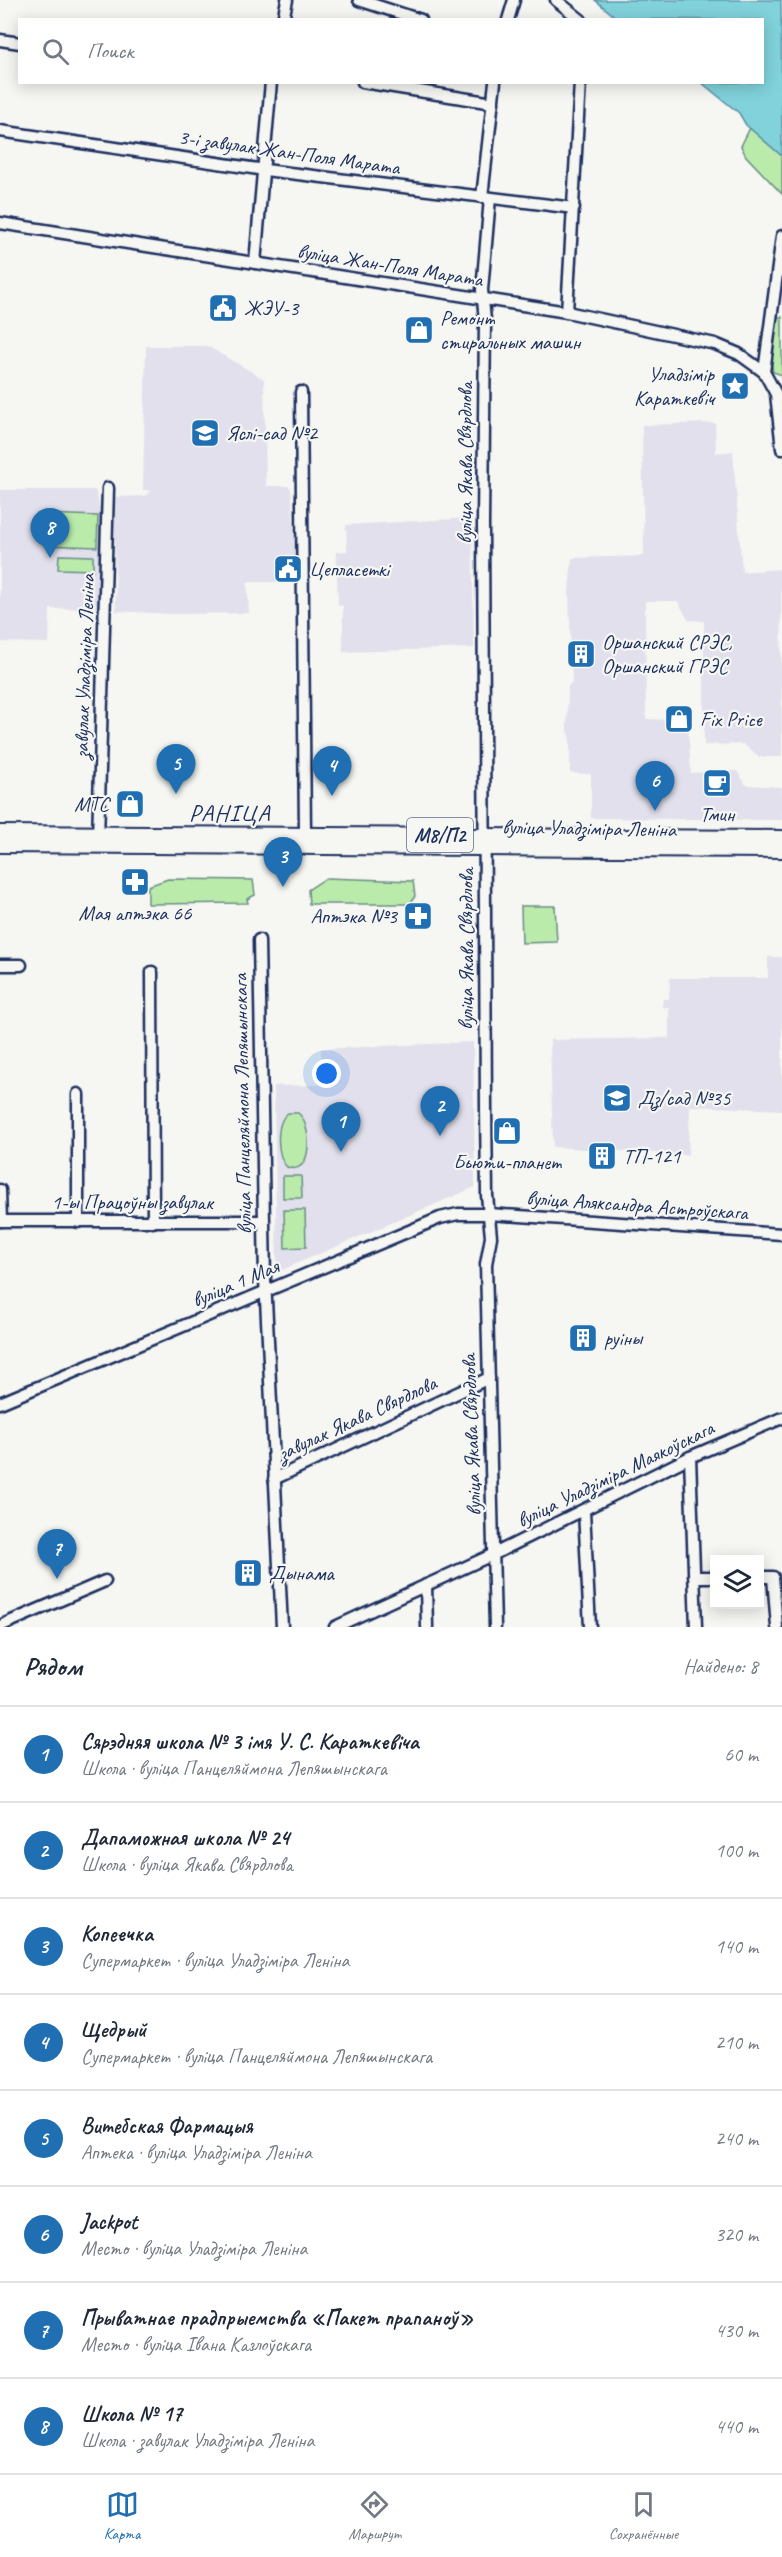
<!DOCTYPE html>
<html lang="ru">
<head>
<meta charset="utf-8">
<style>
	body { margin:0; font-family:Caveat,sans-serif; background:#f2f2f3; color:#1f2937 }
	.controls { position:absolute; right:18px; bottom:18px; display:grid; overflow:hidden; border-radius:0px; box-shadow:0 3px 15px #0003 }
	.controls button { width:54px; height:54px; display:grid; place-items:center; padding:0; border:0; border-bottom:2px solid #e0e1e3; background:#fff; color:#1f2937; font:30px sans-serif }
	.you { position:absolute; left:327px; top:1074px; width:21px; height:21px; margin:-15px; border:4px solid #fff; border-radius:50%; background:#1a73e8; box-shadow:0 0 0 9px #1a73e833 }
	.badge { display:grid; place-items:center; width:39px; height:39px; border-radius:50%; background:#1f6fb2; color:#fff; font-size:20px; font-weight:700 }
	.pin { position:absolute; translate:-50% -50px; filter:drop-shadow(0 2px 3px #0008) }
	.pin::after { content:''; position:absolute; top:32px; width:21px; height:18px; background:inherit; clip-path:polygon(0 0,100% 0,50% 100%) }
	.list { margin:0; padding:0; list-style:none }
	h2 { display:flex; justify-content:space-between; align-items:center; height:78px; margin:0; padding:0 24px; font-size:26px }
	h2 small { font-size:20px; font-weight:400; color:#747a83 }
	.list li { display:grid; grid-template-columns:39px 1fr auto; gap:18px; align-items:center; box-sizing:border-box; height:96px; padding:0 24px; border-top:2px solid #e0e1e3 }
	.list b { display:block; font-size:22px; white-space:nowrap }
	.list p { margin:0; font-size:20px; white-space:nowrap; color:#747a83 }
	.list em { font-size:20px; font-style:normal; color:#747a83 }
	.icon { flex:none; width:33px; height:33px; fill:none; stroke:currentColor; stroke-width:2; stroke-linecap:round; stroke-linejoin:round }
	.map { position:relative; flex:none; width:782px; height:1627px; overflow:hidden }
	.search { position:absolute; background:#fff; box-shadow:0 3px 15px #0003; left:18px; right:18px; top:18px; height:66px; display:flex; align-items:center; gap:15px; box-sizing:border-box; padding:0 21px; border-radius:0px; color:#747a83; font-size:22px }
	.sheet { height:846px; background:#fff }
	nav { display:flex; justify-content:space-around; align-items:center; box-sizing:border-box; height:84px; border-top:2px solid #e0e1e3; background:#fff; font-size:16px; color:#747a83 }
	nav a { display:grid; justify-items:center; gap:3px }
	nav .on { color:#1f6fb2 }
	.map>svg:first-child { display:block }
	.built { fill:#e1e0ec }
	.green { fill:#baebab; stroke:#6a8d84; stroke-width:1.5 }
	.water { fill:#81d2db; stroke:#5891a9; stroke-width:1.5 }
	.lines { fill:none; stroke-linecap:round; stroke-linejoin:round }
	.minor-casing { stroke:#1b2f5e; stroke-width:15 }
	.major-casing { stroke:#1b2f5e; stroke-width:18 }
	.minor { stroke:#f6f6f2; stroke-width:10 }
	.major { stroke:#f6f6f2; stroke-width:14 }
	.labels { text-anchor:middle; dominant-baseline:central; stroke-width:4.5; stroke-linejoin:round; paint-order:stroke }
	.shield { fill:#f6f6f2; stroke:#5d6b8a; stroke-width:1.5 }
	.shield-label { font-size:20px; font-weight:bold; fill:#1b2f5e }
	.street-label { font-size:21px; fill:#1b2f5e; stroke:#f6f6f2 }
	.poi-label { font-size:21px; fill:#1b2f5e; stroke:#f6f6f2; text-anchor:start }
	.quarter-label { font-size:24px; letter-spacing:1.5px; fill:#1b2f5e; stroke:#f6f6f2 }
</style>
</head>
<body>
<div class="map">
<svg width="782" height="1627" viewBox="0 0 782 1627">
	<rect width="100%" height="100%" fill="#f6f6f2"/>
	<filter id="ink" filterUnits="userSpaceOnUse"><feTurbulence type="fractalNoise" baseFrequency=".0167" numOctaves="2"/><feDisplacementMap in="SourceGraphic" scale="12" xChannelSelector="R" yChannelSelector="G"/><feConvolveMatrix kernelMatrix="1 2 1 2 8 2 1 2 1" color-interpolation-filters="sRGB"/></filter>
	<g filter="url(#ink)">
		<g class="built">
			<polygon points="146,346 207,346 264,379 266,486 288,486 291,489 298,582 247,582 249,613 173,614 116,611 114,497 145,496 152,490 143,490"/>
			<polygon points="715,423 716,453 733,451 742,572 781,569 782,757 759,757 743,744 704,745 704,621 688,620 678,601 645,601 646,719 670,720 670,729 688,729 691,773 737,771 746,785 782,787 782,820 591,818 591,774 570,773 570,736 567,729 568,686 572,682 569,591 572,558 644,556 642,425"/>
			<polygon points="0,490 95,490 100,507 100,608 50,609 49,643 0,642"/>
			<polygon points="472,518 474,648 343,652 343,606 338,605 336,552 347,551 346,525"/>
			<polygon points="768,957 782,957 782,1110 690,1106 688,1155 553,1147 550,1040 669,1038 669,1007 662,1007 663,999 669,999 670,978 768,978"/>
			<polygon points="473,1042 475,1187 277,1272 274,1086 322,1085 321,1049"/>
		</g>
		<g class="green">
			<polygon points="750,128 782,156 782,194 746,156 741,146"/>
			<polygon points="776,317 782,317 782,375 773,372 771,362"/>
			<polygon points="45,514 98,516 97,547 44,545"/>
			<polygon points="59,555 93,556 93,570 58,569"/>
			<polygon points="326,878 413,881 415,896 410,904 309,904 308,890"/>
			<polygon points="168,879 253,880 255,895 247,899 248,903 148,904 148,886"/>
			<polygon points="521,906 555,906 557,942 522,943"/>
			<path d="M288,1113H298C312,1123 314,1178 287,1167C276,1157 275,1122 288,1113Z"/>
			<polygon points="283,1176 301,1176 302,1198 283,1198"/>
			<polygon points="284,1210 305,1210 306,1247 285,1248"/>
		</g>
		<polygon class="water" points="595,0 781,0 782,156 746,125 739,113 702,83 762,82 762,20 618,19"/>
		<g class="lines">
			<g class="minor-casing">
				<g id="minor">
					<polyline points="359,0 421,20"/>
					<polyline points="556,0 581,20"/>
					<polyline points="283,20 287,0"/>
					<polyline points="508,20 514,0"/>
					<polyline points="0,40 20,43"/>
					<polyline points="363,82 493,103"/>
					<polyline points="0,131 265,170 574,208"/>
					<polyline points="482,197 495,82"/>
					<polyline points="490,198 482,290 485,320 483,524 486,1109 487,1195 491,1237 486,1264 495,1627"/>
					<polyline points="0,223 567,312 715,344 739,354 764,372 776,394 782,449"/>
					<polyline points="255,263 271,82"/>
					<polyline points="567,312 580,82"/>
					<polyline points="764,372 782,236"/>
					<polyline points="301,392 305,834"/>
					<polyline points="98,839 108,488"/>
					<polyline points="259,940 265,1279 282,1627"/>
					<polyline points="0,965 21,965"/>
					<polyline points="152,972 153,1222"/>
					<polyline points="0,1190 1,1221"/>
					<polyline points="0,1221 263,1221"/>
					<polyline points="78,1222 78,1094"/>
					<polyline points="0,1403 440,1218 458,1214 489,1214 782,1234"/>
					<polyline points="690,1457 696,1627"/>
					<polyline points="274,1479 489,1378"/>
					<polyline points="584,1511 590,1627"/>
					<polyline points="695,1577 714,1577"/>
					<polyline points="760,1577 773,1577 777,1627"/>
					<polyline points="426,1585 427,1627"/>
					<polyline points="0,1626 105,1581"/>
					<polyline points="335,1627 494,1554 690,1457 782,1418"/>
				</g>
			</g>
			<g class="major-casing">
				<g id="major">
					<polyline points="0,833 782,838"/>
					<polyline points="0,845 782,850"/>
				</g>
			</g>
			<use href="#minor" class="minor"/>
			<use href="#major" class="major"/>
		</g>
	</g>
	<defs>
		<g id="civic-square" transform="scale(1.5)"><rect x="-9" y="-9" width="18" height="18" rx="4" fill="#1f6fb2" stroke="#f6f6f2"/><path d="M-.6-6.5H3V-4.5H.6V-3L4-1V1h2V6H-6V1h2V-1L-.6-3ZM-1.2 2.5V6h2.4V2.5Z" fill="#fff"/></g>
		<g id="shop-square" transform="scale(1.5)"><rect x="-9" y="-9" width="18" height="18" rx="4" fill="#1f6fb2" stroke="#f6f6f2"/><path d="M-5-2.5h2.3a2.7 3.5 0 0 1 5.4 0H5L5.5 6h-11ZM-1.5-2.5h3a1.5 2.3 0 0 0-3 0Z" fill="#fff"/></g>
		<g id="sight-square" transform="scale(1.5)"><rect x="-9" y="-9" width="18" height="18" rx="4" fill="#1f6fb2" stroke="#f6f6f2"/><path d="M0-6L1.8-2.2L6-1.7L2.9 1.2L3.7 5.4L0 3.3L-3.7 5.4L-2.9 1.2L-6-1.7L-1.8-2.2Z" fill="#fff"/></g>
		<g id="school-square" transform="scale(1.5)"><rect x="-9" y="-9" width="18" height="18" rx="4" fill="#1f6fb2" stroke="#f6f6f2"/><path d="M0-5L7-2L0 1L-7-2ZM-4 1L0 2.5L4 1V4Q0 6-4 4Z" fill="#fff"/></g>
		<g id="building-square" transform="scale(1.5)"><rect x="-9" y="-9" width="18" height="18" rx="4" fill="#1f6fb2" stroke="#f6f6f2"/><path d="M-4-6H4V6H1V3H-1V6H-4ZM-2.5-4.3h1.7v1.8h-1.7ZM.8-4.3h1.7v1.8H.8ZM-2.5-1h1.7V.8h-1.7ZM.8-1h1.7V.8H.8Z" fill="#fff"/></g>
		<g id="cafe-square" transform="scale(1.5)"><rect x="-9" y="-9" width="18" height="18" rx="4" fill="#1f6fb2" stroke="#f6f6f2"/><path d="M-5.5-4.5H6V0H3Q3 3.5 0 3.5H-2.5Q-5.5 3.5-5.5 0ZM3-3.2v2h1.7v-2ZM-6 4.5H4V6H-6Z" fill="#fff"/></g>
		<g id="pharmacy-square" transform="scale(1.5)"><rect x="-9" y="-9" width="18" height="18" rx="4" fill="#1f6fb2" stroke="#f6f6f2"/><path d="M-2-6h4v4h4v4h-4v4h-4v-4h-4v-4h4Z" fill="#fff"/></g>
	</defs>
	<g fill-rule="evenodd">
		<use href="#civic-square" x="223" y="308"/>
		<use href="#shop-square" x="419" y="330"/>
		<use href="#sight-square" x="735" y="386"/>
		<use href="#school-square" x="205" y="433"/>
		<use href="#civic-square" x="288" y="569"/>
		<use href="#building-square" x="581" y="654"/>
		<use href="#shop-square" x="679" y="719"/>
		<use href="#cafe-square" x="717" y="783"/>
		<use href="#shop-square" x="130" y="804"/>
		<use href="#pharmacy-square" x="135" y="882"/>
		<use href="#pharmacy-square" x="418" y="916"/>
		<use href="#school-square" x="617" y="1098"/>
		<use href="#shop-square" x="507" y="1131"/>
		<use href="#building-square" x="602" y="1156"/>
		<use href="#building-square" x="583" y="1338"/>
		<use href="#building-square" x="248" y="1573"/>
	</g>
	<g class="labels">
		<rect class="shield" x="407" y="818" width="66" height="34" rx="4.5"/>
		<g class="shield-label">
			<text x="440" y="835">М8/П2</text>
		</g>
		<g class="street-label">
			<text transform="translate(289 152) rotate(8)">3-і завулак Жан-Поля Марата</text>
			<text transform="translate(390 265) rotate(9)">вуліца Жан-Поля Марата</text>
			<text transform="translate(465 463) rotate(-90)">вуліца Якава Свярдлова</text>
			<text transform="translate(84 666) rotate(-88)">завулак Уладзіміра Леніна</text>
			<text transform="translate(589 828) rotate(1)">вуліца Уладзіміра Леніна</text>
			<text transform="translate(466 949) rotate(-90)">вуліца Якава Свярдлова</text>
			<text transform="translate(242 1104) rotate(-91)">вуліца Панцеляймона Лепяшынскага</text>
			<text x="132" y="1202">1-ы Працоўны завулак</text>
			<text transform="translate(637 1205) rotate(4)">вуліца Аляксандра Астроўскага</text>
			<text transform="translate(235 1283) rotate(-23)">вуліца 1 Мая</text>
			<text transform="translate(357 1418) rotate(-25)">завулак Якава Свярдлова</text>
			<text transform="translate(471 1435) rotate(-92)">вуліца Якава Свярдлова</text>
			<text transform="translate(615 1474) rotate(-26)">вуліца Уладзіміра Маякоўскага</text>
		</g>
		<g class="poi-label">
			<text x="244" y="308">ЖЭУ-3</text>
			<text x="440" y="318">Ремонт<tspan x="440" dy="24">стиральных машин</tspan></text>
			<text x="714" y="374" text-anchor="end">Уладзімір<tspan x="714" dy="24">Караткевіч</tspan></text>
			<text x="226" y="433">Яслі-сад №2</text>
			<text x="309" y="569">Цепласеткі</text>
			<text x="602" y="642">Оршанский СРЭС,<tspan x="602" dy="24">Оршанский ГРЭС</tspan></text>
			<text x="700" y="719">Fix Price</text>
			<text x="109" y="804" text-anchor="end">МТС</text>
			<text x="717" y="814" text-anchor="middle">Тмин</text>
			<text x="135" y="913" text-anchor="middle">Мая аптэка 66</text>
			<text x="397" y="916" text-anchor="end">Аптэка №3</text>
			<text x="638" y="1098">Дз/сад №35</text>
			<text x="623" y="1156">ТП-121</text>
			<text x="507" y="1162" text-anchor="middle">Бьюти-планет</text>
			<text x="604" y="1338">руіны</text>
			<text x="269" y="1573">Дынама</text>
		</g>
		<g class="quarter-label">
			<text x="230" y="813">РАНІЦА</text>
		</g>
	</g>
</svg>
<div class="controls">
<button><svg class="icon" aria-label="layers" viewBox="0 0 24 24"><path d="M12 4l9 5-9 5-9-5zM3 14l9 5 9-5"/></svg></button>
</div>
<div class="you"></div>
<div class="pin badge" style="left:341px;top:1152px">1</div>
<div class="pin badge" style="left:440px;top:1136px">2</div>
<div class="pin badge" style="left:283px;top:887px">3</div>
<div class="pin badge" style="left:332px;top:796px">4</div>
<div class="pin badge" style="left:176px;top:794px">5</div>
<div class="pin badge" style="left:655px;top:811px">6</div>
<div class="pin badge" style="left:57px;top:1579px">7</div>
<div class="pin badge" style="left:50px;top:558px">8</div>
<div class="search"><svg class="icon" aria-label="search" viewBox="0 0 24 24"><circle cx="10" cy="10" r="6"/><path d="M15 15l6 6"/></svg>Поиск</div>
</div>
<section class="sheet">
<h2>Рядом<small>Найдено: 8</small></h2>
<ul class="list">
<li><span class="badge">1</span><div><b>Сярэдняя школа № 3 імя У. С. Караткевіча</b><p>Школа · вуліца Панцеляймона Лепяшынскага</p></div><em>60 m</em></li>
<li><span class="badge">2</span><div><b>Дапаможная школа № 24</b><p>Школа · вуліца Якава Свярдлова</p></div><em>100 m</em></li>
<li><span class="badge">3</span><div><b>Копеечка</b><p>Супермаркет · вуліца Уладзіміра Леніна</p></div><em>140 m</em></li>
<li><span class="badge">4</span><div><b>Щедрый</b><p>Супермаркет · вуліца Панцеляймона Лепяшынскага</p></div><em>210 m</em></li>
<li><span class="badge">5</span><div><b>Витебская Фармацыя</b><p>Аптека · вуліца Уладзіміра Леніна</p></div><em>240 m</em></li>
<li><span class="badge">6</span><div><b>Jackpot</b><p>Место · вуліца Уладзіміра Леніна</p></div><em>320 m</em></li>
<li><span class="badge">7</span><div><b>Прыватнае прадпрыемства «Пакет прапаноў»</b><p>Место · вуліца Івана Казлоўскага</p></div><em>430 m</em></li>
<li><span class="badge">8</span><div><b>Школа № 17</b><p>Школа · завулак Уладзіміра Леніна</p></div><em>440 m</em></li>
</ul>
</section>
<nav>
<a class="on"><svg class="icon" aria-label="map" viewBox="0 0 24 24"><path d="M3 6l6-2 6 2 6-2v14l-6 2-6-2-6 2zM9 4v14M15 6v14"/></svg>Карта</a>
<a><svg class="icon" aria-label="directions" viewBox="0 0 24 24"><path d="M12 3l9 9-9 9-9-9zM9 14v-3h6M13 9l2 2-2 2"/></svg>Маршрут</a>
<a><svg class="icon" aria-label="saved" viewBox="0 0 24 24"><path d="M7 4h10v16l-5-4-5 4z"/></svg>Сохранённые</a>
</nav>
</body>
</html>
